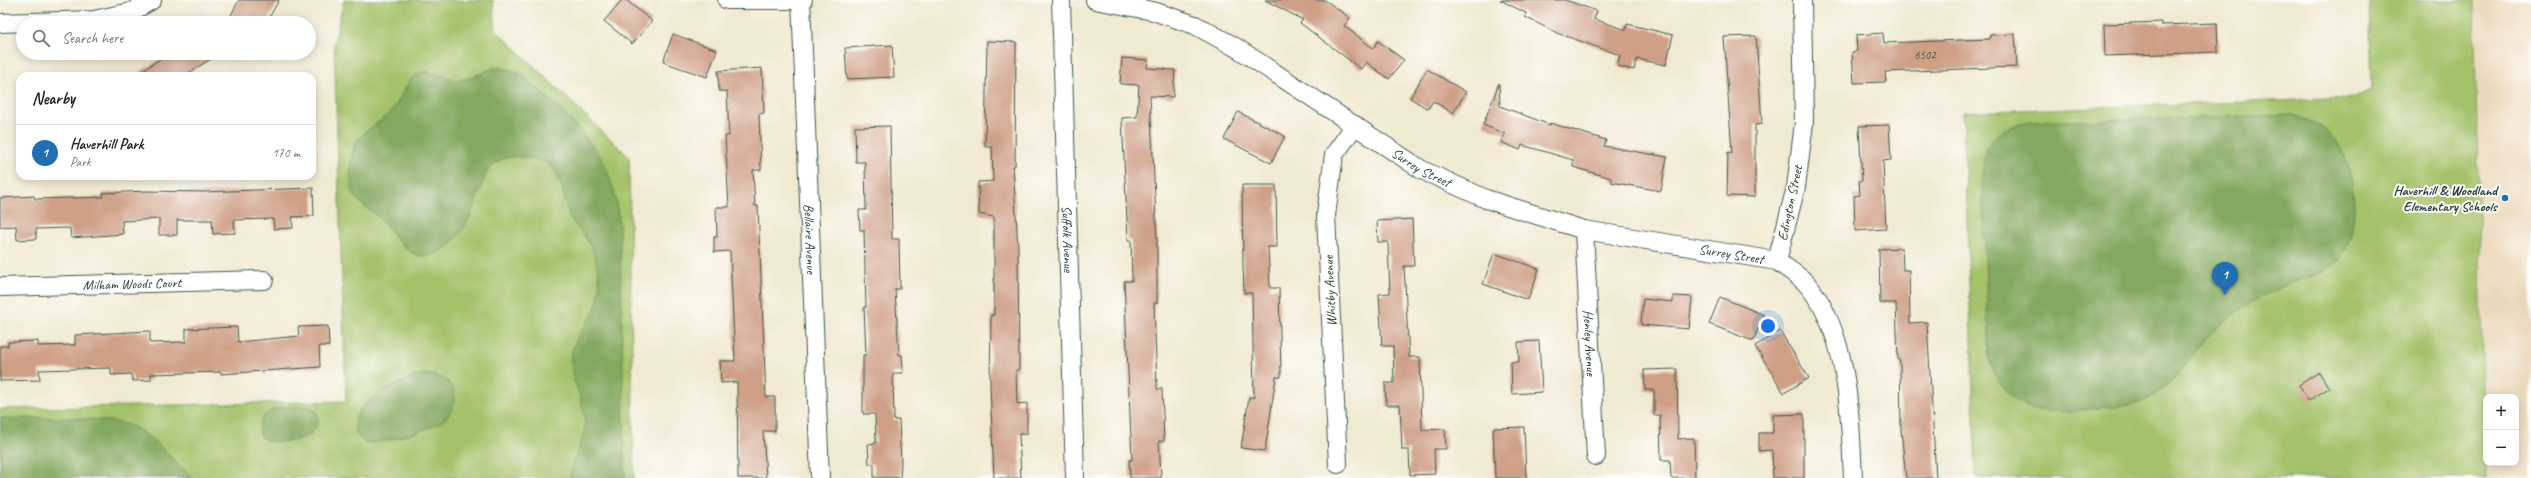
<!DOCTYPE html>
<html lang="en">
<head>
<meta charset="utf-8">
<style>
	body { margin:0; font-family:Caveat,sans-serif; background:#f2f2f2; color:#222 }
	.controls { position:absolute; right:12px; bottom:12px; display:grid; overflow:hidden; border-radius:8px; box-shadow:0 2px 10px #0003 }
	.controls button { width:36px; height:36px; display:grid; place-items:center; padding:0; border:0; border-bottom:1px solid #e0e0e0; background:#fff; color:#222; font:20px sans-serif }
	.you { position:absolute; left:1768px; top:326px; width:14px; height:14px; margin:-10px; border:3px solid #fff; border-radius:50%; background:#1a73e8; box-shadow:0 0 0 6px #1a73e833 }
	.badge { display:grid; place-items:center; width:26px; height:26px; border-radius:50%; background:#1f6fb2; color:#fff; font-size:13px; font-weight:700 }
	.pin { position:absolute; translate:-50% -33px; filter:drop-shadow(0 1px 2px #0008) }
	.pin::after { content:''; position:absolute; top:21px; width:14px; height:12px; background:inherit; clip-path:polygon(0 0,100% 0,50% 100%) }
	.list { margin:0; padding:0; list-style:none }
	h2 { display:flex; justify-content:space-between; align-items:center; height:52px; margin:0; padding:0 16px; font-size:17px }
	h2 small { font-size:13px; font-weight:400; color:#767676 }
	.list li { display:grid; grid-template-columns:26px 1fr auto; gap:12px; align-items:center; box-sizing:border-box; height:56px; padding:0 16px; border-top:1px solid #e0e0e0 }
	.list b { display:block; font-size:15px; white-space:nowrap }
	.list p { margin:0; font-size:13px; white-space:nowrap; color:#767676 }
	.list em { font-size:13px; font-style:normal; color:#767676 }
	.icon { flex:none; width:22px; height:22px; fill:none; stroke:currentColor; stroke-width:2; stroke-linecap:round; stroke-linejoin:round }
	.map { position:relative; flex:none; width:2531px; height:478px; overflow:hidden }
	.search { position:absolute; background:#fff; box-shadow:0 2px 10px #0003; left:16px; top:16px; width:300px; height:44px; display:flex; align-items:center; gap:10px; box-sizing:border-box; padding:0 14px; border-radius:22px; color:#767676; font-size:15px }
	.panel { position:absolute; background:#fff; box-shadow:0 2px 10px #0003; left:16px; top:72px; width:300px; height:108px; border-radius:12px }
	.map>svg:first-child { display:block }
	.built { fill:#ebd8ba; fill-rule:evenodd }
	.green { fill:#a4c26a; stroke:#62804f }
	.forest { fill:#83a85e; stroke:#517249 }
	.building { fill:#cf9f86 }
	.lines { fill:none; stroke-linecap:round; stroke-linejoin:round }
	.minor-casing { stroke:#3e574c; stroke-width:20 }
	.minor { stroke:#fff; stroke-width:18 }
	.poi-dot { fill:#1f6fb2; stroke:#fdfcf7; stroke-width:1.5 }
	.labels { text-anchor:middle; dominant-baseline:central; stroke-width:4; stroke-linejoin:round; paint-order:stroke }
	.number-label { font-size:12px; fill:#4b5648 }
	.street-label { font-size:14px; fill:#1f3d34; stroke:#fdfcf7 }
	.poi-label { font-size:14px; font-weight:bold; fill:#1f3d34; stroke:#fdfcf7; text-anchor:end }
</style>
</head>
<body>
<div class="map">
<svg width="2531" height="478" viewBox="0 0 2531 478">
	<rect width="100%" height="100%" fill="#fdfcf7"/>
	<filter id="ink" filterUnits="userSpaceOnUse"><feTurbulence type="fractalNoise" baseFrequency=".025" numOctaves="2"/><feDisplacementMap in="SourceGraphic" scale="8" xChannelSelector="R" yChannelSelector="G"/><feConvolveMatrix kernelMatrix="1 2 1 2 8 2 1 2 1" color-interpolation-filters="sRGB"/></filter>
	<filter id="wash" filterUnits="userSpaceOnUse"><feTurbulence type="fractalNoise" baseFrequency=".012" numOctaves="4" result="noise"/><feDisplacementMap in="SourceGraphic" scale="16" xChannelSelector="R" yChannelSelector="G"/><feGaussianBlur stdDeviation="0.9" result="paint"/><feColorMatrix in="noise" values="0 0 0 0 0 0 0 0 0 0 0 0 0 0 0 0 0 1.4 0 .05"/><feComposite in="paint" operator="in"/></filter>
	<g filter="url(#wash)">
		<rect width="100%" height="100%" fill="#f1ead2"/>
		<path class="built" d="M2474,0H2531V478H2485ZM2486,397H2516V463H2486Z"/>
		<g class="green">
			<polygon points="344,0 493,0 496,30 629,157 634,478 0,478 0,409 346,401 334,43"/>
			<polygon points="2369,0 2474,0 2485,478 1976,478 1963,112 2355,98 2372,90"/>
		</g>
		<g class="forest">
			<path d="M494,68C504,68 511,69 520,74C539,85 594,143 604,163C615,188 619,213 620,240L625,478H570C570,461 585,442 585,423C585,400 570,381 571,358C572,336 594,321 598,300C602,278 597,255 585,237C580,230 574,225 570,217C562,197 564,166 538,160C518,155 502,154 488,170C474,201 469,242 431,255C424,258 415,255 409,251C396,241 389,225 376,215C368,208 357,203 353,192C349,179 350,162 353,150C359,129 383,124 395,107C402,97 406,79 419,73C431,68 444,79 457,80C470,80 482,72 494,68Z"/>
			<path d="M2292,115C2307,120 2320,124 2331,135C2358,161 2365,244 2331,267C2318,276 2301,278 2286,285C2264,294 2243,307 2224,322C2195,343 2181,380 2150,398C2136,406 2116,407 2100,408C2045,414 2011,419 1989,360L1982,180C1983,143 1992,130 2028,122Z"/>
			<path d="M425,374C433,375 442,376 448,382C461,394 453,416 439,423C424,431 382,444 365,443C327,413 401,379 425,374Z"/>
			<path d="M306,406C321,410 322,424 310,434C301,440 288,441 278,442C252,444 255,416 275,409C285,406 296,407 306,406Z"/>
			<path d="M1,418C33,419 112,414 138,429C159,442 174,462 193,478H0Z"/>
		</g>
		<g id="blocks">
			<g class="building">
				<polygon points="239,0 279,0 266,23 240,23 230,17"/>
				<polygon points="622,0 626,0 652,21 632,44 604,21"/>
				<polygon points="1265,0 1325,0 1350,18 1344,26 1373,48 1378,41 1404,60 1389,79 1366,62 1361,69 1300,23 1303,20"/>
				<polygon points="1500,0 1565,0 1597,11 1594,19 1626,30 1627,24 1673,35 1666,65 1637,59 1634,70 1617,66 1620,55 1557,33 1525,17 1526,13"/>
				<polygon points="2161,22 2161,25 2217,23 2218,52 2105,56 2104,24"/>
				<polygon points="1883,33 1884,43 1990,39 1990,35 2015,34 2017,67 1885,72 1886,82 1854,83 1852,52 1857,51 1856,35"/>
				<polygon points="673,34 717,50 707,77 663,62"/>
				<polygon points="1756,36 1762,124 1755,125 1755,197 1727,196 1728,152 1732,153 1724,37"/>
				<polygon points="987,41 1016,42 1015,166 1013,166 1018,248 1019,370 1016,370 1017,404 1027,403 1027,434 1019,434 1021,478 994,478 990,385 991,315 994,315 994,217 979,214 978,182 993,181 992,147 985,147"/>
				<polygon points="892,45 894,77 847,79 845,48"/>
				<polygon points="169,53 220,53 184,76 134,76"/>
				<polygon points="1122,58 1148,60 1147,68 1175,70 1173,97 1150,96 1157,239 1157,303 1154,303 1157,389 1162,389 1164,441 1159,441 1161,478 1130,478 1129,460 1132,460 1124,281 1132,281 1131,240 1128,240 1122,118 1137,117 1139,85 1120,84"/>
				<polygon points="762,68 764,113 759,114 761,170 753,170 755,206 758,206 766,397 775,397 775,431 763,431 766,478 738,478 737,382 721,383 720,361 735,361 730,251 714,252 714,237 717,237 716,207 729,207 725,136 729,136 727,91 719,91 718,71"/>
				<polygon points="1427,69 1466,92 1453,113 1433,101 1428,109 1410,98"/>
				<polygon points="1499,83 1500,106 1550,125 1550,123 1606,140 1604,146 1667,157 1661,191 1611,182 1611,178 1573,167 1573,160 1522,145 1520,150 1501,142 1505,134 1483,125"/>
				<polygon points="1238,112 1285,136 1271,163 1224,139"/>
				<polygon points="1889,125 1891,160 1883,161 1886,229 1855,231 1854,196 1860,195 1859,181 1862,181 1859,126"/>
				<polygon points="890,126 892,239 899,239 900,289 895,289 899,355 902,355 903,373 893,373 894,420 899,420 901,463 900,478 874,478 874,464 869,464 868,444 876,443 875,414 863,414 863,355 866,355 864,307 866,307 864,230 860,230 859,210 866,210 865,162 856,162 855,127"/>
				<polygon points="1242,185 1276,185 1277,247 1268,247 1270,288 1279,288 1281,377 1276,377 1265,451 1241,448 1249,397 1254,398 1252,293 1244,293 1243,266"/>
				<polygon points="313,188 314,216 292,217 293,228 274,229 273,219 234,220 235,233 213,234 212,220 177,220 177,235 159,235 159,219 122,221 123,234 71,238 70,228 36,229 36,239 17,240 16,226 0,227 0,198 34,196 35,199 103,197 103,193 147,191 202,192"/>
				<polygon points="1412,219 1414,266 1404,266 1409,357 1420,357 1422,430 1445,429 1446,449 1434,449 1435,474 1410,475 1409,450 1402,450 1400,405 1386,405 1385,383 1394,383 1393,346 1382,346 1379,294 1390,293 1388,242 1378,242 1377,221"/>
				<polygon points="1902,248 1903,270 1909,270 1910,323 1927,322 1936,478 1906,478 1901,430 1900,360 1898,360 1896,303 1880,303 1879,249"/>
				<polygon points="1494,253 1539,269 1528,300 1483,284"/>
				<polygon points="1673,296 1692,297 1689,329 1641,325 1643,299 1673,302"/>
				<polygon points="1720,297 1764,315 1753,341 1709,324"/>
				<polygon points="328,326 329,346 319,346 320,367 221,374 221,372 151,374 151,380 133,381 131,374 111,375 111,368 39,370 40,380 0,381 0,346 8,346 8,342 38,341 38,346 75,345 75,335 150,331 150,343 186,342 186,329 237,327 238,342 299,336 298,327"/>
				<polygon points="1780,331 1809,378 1784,393 1755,346"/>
				<polygon points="1539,341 1542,392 1512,394 1511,362 1519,362 1518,342"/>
				<polygon points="1677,369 1678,439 1694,438 1695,478 1671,478 1670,460 1661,460 1660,415 1654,415 1654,390 1645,390 1644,370"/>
				<polygon points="2319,372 2329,388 2308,401 2299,385"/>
				<polygon points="1804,414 1804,478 1773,478 1772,450 1759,451 1759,433 1773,433 1773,415"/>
				<polygon points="1524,427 1526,478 1495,478 1493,428"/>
			</g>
		</g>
	</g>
	<g filter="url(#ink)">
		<use href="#blocks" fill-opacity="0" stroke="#3e574c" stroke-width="1"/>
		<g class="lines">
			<g class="minor-casing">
				<g id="minor">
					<polyline points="727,0 803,0"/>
					<path id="s1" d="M801,0L820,478"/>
					<path id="s2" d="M1061,0L1075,478"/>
					<path id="s3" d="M1095,0L1153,11L1195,25L1237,48L1422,170L1486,199L1584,230L1777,261"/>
					<path d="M1802,0L1804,123L1796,187L1777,261C1786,268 1798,275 1806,283C1849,332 1850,416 1853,478"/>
					<polyline points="0,23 94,20 131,12 152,0"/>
					<path id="s4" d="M1584,230L1596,456"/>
					<path id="s5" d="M0,287L264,280"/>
					<polyline points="1338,464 1326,215 1334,155 1355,125"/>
				</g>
			</g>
			<use href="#minor" class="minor"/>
		</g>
	</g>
	<circle class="poi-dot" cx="2505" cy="198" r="4"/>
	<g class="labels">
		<g class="number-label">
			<text x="1925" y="55">6502</text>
		</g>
		<g class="street-label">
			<text stroke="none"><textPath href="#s3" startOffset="371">Surrey Street</textPath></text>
			<text transform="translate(1790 203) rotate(-78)">Edington Street</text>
			<text stroke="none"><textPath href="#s1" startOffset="239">Bellaire Avenue</textPath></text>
			<text stroke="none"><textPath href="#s2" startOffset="239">Suffolk Avenue</textPath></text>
			<text stroke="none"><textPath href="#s3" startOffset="695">Surrey Street</textPath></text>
			<text stroke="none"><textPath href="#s5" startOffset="132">Milham Woods Court</textPath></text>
			<text transform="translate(1330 291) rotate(-93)">Whitby Avenue</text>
			<text stroke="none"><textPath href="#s4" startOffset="113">Henley Avenue</textPath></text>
		</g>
		<g class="poi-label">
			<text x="2497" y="190">Haverhill &amp; Woodland<tspan x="2497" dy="16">Elementary Schools</tspan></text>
		</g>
	</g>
</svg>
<div class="controls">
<button>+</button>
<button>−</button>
</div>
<div class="you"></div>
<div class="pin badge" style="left:2225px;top:295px">1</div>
<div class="search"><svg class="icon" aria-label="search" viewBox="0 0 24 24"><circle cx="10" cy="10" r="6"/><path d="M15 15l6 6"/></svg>Search here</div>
<section class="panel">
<h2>Nearby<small></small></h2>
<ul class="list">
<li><span class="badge">1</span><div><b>Haverhill Park</b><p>Park</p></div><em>170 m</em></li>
</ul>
</section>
</div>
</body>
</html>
